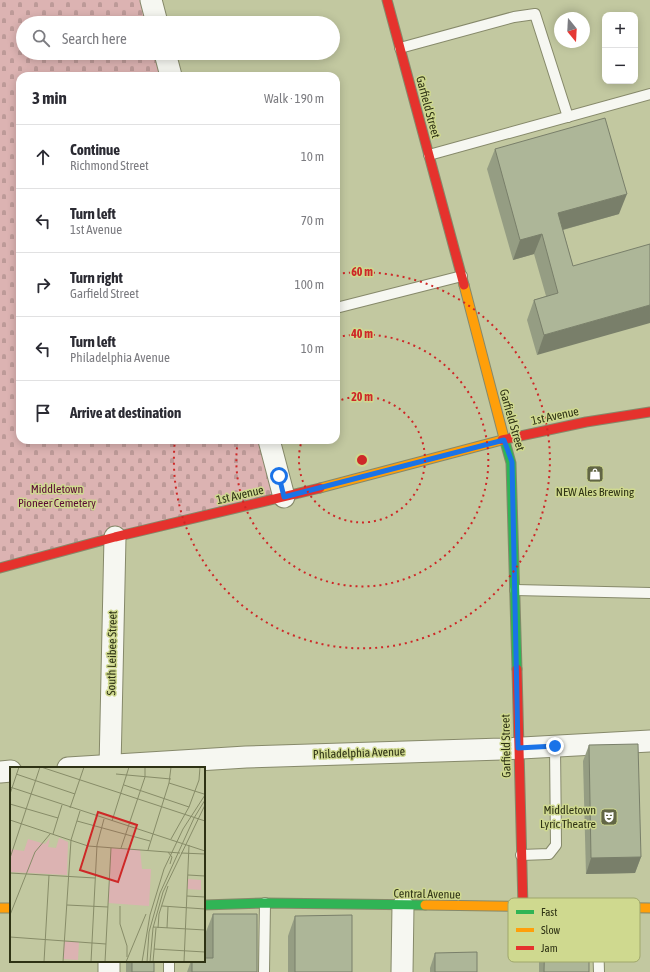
<!DOCTYPE html>
<html lang="en">
<head>
<meta charset="utf-8">
<style>
	body { margin:0; font-family:"Asap Condensed",sans-serif; background:#f7f7f7; color:#2b2b33 }
	.controls { position:absolute; right:12px; top:12px; display:grid; overflow:hidden; border-radius:8px; box-shadow:0 2px 10px #0003 }
	.controls button { width:36px; height:36px; display:grid; place-items:center; padding:0; border:0; border-bottom:1px solid #e1e1e2; background:#fff; color:#2b2b33; font:20px sans-serif }
	.compass { position:absolute; left:554px; top:12px; width:36px; height:36px; border-radius:50%; background:#fff; box-shadow:0 2px 10px #0003; rotate:162deg }
	.stop { position:absolute; width:12px; height:12px; margin:-9px; border:3px solid #1a73e8; border-radius:50%; background:#fff }
	.stop.end { background:#1a73e8; border-color:#fff; box-shadow:0 1px 4px #0008 }
	.list { margin:0; padding:0; list-style:none }
	h2 { display:flex; justify-content:space-between; align-items:center; height:52px; margin:0; padding:0 16px; font-size:17px }
	h2 small { font-size:13px; font-weight:400; color:#7c7c81 }
	.list li { display:grid; grid-template-columns:26px 1fr auto; gap:12px; align-items:center; box-sizing:border-box; height:64px; padding:0 16px; border-top:1px solid #e1e1e2 }
	.list b { display:block; font-size:15px; white-space:nowrap }
	.list p { margin:0; font-size:13px; white-space:nowrap; color:#7c7c81 }
	.list em { font-size:13px; font-style:normal; color:#7c7c81 }
	.icon { flex:none; width:22px; height:22px; fill:none; stroke:currentColor; stroke-width:2; stroke-linecap:round; stroke-linejoin:round }
	.map { position:relative; flex:none; width:650px; height:972px; overflow:hidden }
	.search { position:absolute; background:#fff; box-shadow:0 2px 10px #0003; left:16px; top:16px; width:324px; height:44px; display:flex; align-items:center; gap:10px; box-sizing:border-box; padding:0 14px; border-radius:22px; color:#7c7c81; font-size:15px }
	.panel { position:absolute; background:#fff; box-shadow:0 2px 10px #0003; left:16px; top:72px; width:324px; height:372px; border-radius:12px }
	.map>svg:first-child { display:block }
	.cemetery { fill:url(#cemetery-stones) }
	.lines { fill:none; stroke-linecap:round; stroke-linejoin:round }
	.lane-casing { stroke:#86896a; stroke-width:12 }
	.street-casing { stroke:#86896a; stroke-width:23 }
	.fast-casing { stroke:#86896a; stroke-width:11 }
	.slow-casing { stroke:#86896a; stroke-width:11 }
	.jam-casing { stroke:#86896a; stroke-width:11 }
	.lane { stroke:#f6f7f1; stroke-width:10 }
	.street { stroke:#f6f7f1; stroke-width:21 }
	.fast { stroke:#30b455; stroke-width:9 }
	.slow { stroke:#ff9f0a; stroke-width:9 }
	.jam { stroke:#e5322d; stroke-width:9 }
	.wall { fill:#959d83 }
	.shaded-wall { fill:#797f6a }
	.building { fill:#adb698; stroke:#797f6a }
	.route { stroke:#1a73e8; stroke-width:5 }
	.ring { fill:none; stroke:#ce2827; stroke-width:2; stroke-dasharray:2 4 }
	.labels { text-anchor:middle; dominant-baseline:central; stroke-width:3; stroke-linejoin:round; paint-order:stroke }
	.street-label { font-size:12px; fill:#2e3214; stroke:#cfd98f }
	.park-label { font-size:12px; fill:#590933; stroke:#cfd98f }
	.poi-label { font-size:12px; fill:#2e3214; stroke:#cfd98f }
	.inset-road { fill:none; stroke:#878c68; stroke-width:1 }
	.view { fill:#ce2827; fill-opacity:0.15; stroke:#ce2827; stroke-width:2 }
	.inset-edge { fill:none; stroke:#2e3214; stroke-width:2 }
	.key { fill:#cfd98f; stroke:#9fa76a; stroke-width:1 }
	.key-label { font-size:11px; fill:#2e3214 }
	.centre { fill:#ce2827; stroke:#cfd98f; stroke-width:2 }
	.ring-label { font-size:12px; text-anchor:middle; font-weight:bold; fill:#ce2827; stroke:#cfd98f; stroke-width:3; stroke-linejoin:round; paint-order:stroke }
</style>
</head>
<body>
<div class="map">
<svg width="650" height="972" viewBox="0 0 650 972">
	<defs>
		<pattern id="cemetery-stones" width="16" height="16" patternUnits="userSpaceOnUse"><rect width="16" height="16" fill="#dcb3b2"/><path d="M2 7V4a2 2 0 0 1 4 0v3zM10 15v-3a2 2 0 0 1 4 0v3z" fill="#bd9a98"/></pattern>
	</defs>
	<rect width="100%" height="100%" fill="#c2c8a0"/>
	<polygon class="cemetery" points="0,0 151,0 157,23 23,23 23,53 165,53 171,76 20,76 20,440 269,440 284,497 0,568"/>
	<g class="lines">
		<g class="lane-casing">
			<g id="lane">
				<polyline points="400,48 514,17 535,14 568,117"/>
				<polyline points="429,155 650,94"/>
				<polyline points="336,308 462,276"/>
				<polyline points="515,590 650,593"/>
				<polyline points="521,855 549,854 556,845 555,746"/>
				<polyline points="597,906 599,972"/>
				<polyline points="169,972 169,961"/>
				<polyline points="264,972 265,903"/>
			</g>
		</g>
		<g class="street-casing">
			<g id="street">
				<polyline points="151,0 157,23"/>
				<polyline points="165,53 171,76"/>
				<polyline points="269,440 284,497"/>
				<polyline points="68,768 246,757 502,749 650,741"/>
				<polyline points="110,768 115,537"/>
				<polyline points="0,772 11,771"/>
				<polyline points="109,972 109,961"/>
				<polyline points="402,972 403,906"/>
			</g>
		</g>
		<g class="fast-casing">
			<g id="fast">
				<polyline points="504,438 511,463 517,669"/>
				<polyline points="204,905 265,903 425,905"/>
			</g>
		</g>
		<g class="slow-casing">
			<g id="slow">
				<polyline points="464,285 504,438"/>
				<polyline points="320,488 502,440"/>
				<polyline points="425,905 650,908"/>
				<polyline points="0,908 11,908"/>
			</g>
		</g>
		<g class="jam-casing">
			<g id="jam">
				<polyline points="387,0 464,285"/>
				<polyline points="502,440 586,422 650,412"/>
				<polyline points="0,568 115,537 320,488"/>
				<polyline points="517,669 523,907"/>
			</g>
		</g>
		<use href="#lane" class="lane"/>
		<use href="#street" class="street"/>
		<use href="#fast" class="fast"/>
		<use href="#slow" class="slow"/>
		<use href="#jam" class="jam"/>
	</g>
	<g class="wall">
		<polygon points="495,149 619,214 563,230 573,266 537,355 527,320 534,300 546,296 534,254 513,260 487,169"/>
		<polygon points="589,745 641,857 635,873 586,874 583,761"/>
		<polygon points="213,914 257,972 187,972 191,961 204,961 205,958 205,934"/>
		<polygon points="295,916 352,972 288,972 288,936"/>
		<polygon points="545,927 589,972 539,972 539,942"/>
		<polygon points="435,953 477,972 430,972 430,968"/>
		<rect x="126" y="961" width="28" height="11"/>
	</g>
	<g class="shaded-wall">
		<polygon points="627,194 619,214 551,233 558,213"/>
		<polygon points="542,234 534,254 513,260 520,240"/>
		<polygon points="650,305 650,323 537,355 544,335"/>
		<polygon points="641,857 635,873 586,874 591,858"/>
	</g>
	<g class="building">
		<polygon points="605,118 627,194 558,213 573,266 650,244 650,305 544,335 534,300 558,293 542,234 520,240 495,149"/>
		<polygon points="638,744 641,857 591,858 589,745"/>
		<polygon points="213,914 257,914 257,972 192,972 192,961 204,961 204,958 213,958"/>
		<polygon points="352,915 352,972 295,972 295,916"/>
		<polygon points="545,927 589,927 589,972 544,972"/>
		<polygon points="477,952 477,972 435,972 435,953"/>
		<rect x="132" y="961" width="22" height="11"/>
	</g>
	<g class="lines">
		<polyline class="route" points="279,476 284,497 504,440 512,462 518,748 555,746"/>
	</g>
	<g class="ring">
		<path d="M336 402A63 63 0 1 1 302 440"/>
		<path d="M337 337A126 126 0 1 1 238 440"/>
		<path d="M337 274A188 188 0 1 1 175 440"/>
	</g>
	<defs>
		<g id="shop-square" transform="scale(0.9)"><rect x="-9" y="-9" width="18" height="18" rx="4" fill="#626645" stroke="#cfd98f"/><path d="M-5-2.5h2.3a2.7 3.5 0 0 1 5.4 0H5L5.5 6h-11ZM-1.5-2.5h3a1.5 2.3 0 0 0-3 0Z" fill="#fff"/></g>
		<g id="theatre-square" transform="scale(0.9)"><rect x="-9" y="-9" width="18" height="18" rx="4" fill="#626645" stroke="#cfd98f"/><path d="M-5-5.5Q0-4 5-5.5V0Q5 5 0 6Q-5 5-5 0ZM-3.3-2.5H-1v1.5H-3.3ZM1-2.5H3.3v1.5H1ZM-2.8 1Q0 5.5 2.8 1Z" fill="#fff"/></g>
	</defs>
	<g fill-rule="evenodd">
		<use href="#shop-square" x="595" y="474"/>
		<use href="#theatre-square" x="609" y="817"/>
	</g>
	<g class="labels">
		<g class="street-label">
			<text transform="translate(428 107) rotate(75)">Garfield Street</text>
			<text transform="translate(555 416) rotate(-12)">1st Avenue</text>
			<text transform="translate(512 420) rotate(74)">Garfield Street</text>
			<text transform="translate(240 495) rotate(-13)">1st Avenue</text>
			<text transform="translate(112 653) rotate(-89)">South Leibee Street</text>
			<text transform="translate(506 746) rotate(-91)">Garfield Street</text>
			<text transform="translate(359 753) rotate(-2)">Philadelphia Avenue</text>
			<text transform="translate(427 894) rotate(1)">Central Avenue</text>
		</g>
		<g class="park-label">
			<text x="57" y="489">Middletown<tspan x="57" dy="14">Pioneer Cemetery</tspan></text>
		</g>
		<g class="poi-label">
			<text x="595" y="492">NEW Ales Brewing</text>
			<text x="596" y="810" text-anchor="end">Middletown<tspan x="596" dy="14">Lyric Theatre</tspan></text>
		</g>
	</g>
	<g transform="translate(10 767)">
		<rect width="195" height="195" fill="#c2c8a0"/>
		<path d="M40,71L38,80L46,81L49,71L58,75L57,108L0,105V82L14,84L18,72L35,77Z" fill="#dcb3b2"/>
		<path d="M101,81L130,82L132,102H141L139,139L98,136Z" fill="#dcb3b2"/>
		<path d="M178,112L191,113V123L177,122ZM54,174L69,175L68,193L53,192Z" fill="#dcb3b2"/>
		<path class="inset-road" d="M31,0L195,54M6,7L65,27M106,7L161,12M159,16L194,27M114,18L179,40M0,20L195,84M0,27L9,0M0,37L48,51M60,41L74,0M0,53L12,57M67,54L140,74M102,54L119,0M12,57L78,79L170,86M43,67L52,38M161,72L179,40L189,13L190,0M111,81L135,10V0M138,83L159,16L161,0M158,85L162,90L160,97M171,86L195,87M0,91L30,0M0,106L85,111M178,108L195,109M177,129L195,130M57,138L98,140M110,139V157L117,179V190M152,139L195,142M0,148L25,85L40,67M143,160L195,163M148,161L149,147L158,119M157,161L158,140M0,170L96,177M144,182L195,185M34,195L39,108M53,195L61,73L70,44M81,195L87,78L94,52M95,195L101,81M116,195L136,147M132,195L140,148L154,102L173,62L195,28M137,195L139,165L150,126L184,51L195,33M140,195L143,161L153,125L195,38M143,195L146,161M174,195L179,78"/>
		<path class="view" d="M88,45L127,58L108,115L70,103Z"/>
		<rect width="195" height="195" class="inset-edge"/>
	</g>
	<rect x="508" y="898" width="132" height="64" rx="6" class="key"/>
	<rect x="516" y="910" width="18" height="4" fill="#30b455"/>
	<rect x="516" y="928" width="18" height="4" fill="#ff9f0a"/>
	<rect x="516" y="946" width="18" height="4" fill="#e5322d"/>
	<g class="key-label">
		<text x="541" y="916">Fast</text>
		<text x="541" y="934">Slow</text>
		<text x="541" y="952">Jam</text>
	</g>
	<circle cx="362" cy="460" r="6" class="centre"/>
	<g class="ring-label">
		<text x="362" y="276">60 m</text>
		<text x="362" y="338">40 m</text>
		<text x="362" y="401">20 m</text>
	</g>
</svg>
<div class="controls">
<button>+</button>
<button>−</button>
</div>
<svg class="compass" viewBox="-18 -18 36 36"><path d="M0-13l5 13h-10z" fill="#e53935"/><path d="M0 13l5-13h-10z" fill="#7c7c81"/></svg>
<div class="stop" style="left:279px;top:476px"></div>
<div class="stop end" style="left:555px;top:746px"></div>
<div class="search"><svg class="icon" aria-label="search" viewBox="0 0 24 24"><circle cx="10" cy="10" r="6"/><path d="M15 15l6 6"/></svg>Search here</div>
<section class="panel">
<h2>3 min<small>Walk · 190 m</small></h2>
<ul class="list">
<li><svg class="icon" aria-label="ahead" viewBox="0 0 24 24"><path d="M12 20V5M6 11l6-6 6 6"/></svg><div><b>Continue</b><p>Richmond Street</p></div><em>10 m</em></li>
<li><svg class="icon" aria-label="left" viewBox="0 0 24 24"><path d="M17 20v-9H6M10 6l-5 5 5 5"/></svg><div><b>Turn left</b><p>1st Avenue</p></div><em>70 m</em></li>
<li><svg class="icon" aria-label="right" viewBox="0 0 24 24"><path d="M7 20v-9h11M14 6l5 5-5 5"/></svg><div><b>Turn right</b><p>Garfield Street</p></div><em>100 m</em></li>
<li><svg class="icon" aria-label="left" viewBox="0 0 24 24"><path d="M17 20v-9H6M10 6l-5 5 5 5"/></svg><div><b>Turn left</b><p>Philadelphia Avenue</p></div><em>10 m</em></li>
<li><svg class="icon" aria-label="arrive" viewBox="0 0 24 24"><path d="M6 21V4h12l-3 4 3 4H6"/></svg><div><b>Arrive at destination</b></div></li>
</ul>
</section>
</div>
</body>
</html>
